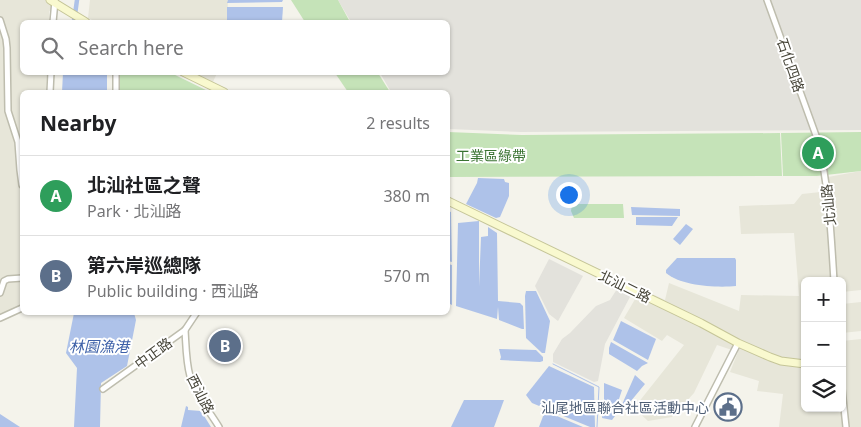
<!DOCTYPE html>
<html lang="en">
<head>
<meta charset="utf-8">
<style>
	body { margin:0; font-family:"Noto Sans","Noto Sans TC",sans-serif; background:#f2f2f2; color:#202124 }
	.controls { position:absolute; right:15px; bottom:15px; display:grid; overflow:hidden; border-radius:8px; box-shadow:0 1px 4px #0004 }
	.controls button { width:45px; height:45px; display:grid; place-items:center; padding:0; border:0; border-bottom:1px solid #e0e0e0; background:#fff; color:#202124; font:25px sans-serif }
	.you { position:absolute; left:568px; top:194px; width:18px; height:18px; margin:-12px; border:4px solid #fff; border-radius:50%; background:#1a73e8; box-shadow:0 0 0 8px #1a73e833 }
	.badge { display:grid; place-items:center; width:32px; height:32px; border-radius:50%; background:#111827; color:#fff; font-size:16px; font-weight:700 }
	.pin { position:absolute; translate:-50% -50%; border:2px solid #fff; box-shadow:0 1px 5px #0006 }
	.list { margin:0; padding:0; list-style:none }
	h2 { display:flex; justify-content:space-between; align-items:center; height:65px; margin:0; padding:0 20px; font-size:21px }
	h2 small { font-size:16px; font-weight:400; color:#757577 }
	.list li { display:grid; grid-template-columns:32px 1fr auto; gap:15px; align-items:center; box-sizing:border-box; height:80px; padding:0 20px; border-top:1px solid #e0e0e0 }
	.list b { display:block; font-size:19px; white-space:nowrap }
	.list p { margin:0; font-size:16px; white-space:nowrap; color:#757577 }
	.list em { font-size:16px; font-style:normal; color:#757577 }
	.icon { flex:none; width:28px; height:28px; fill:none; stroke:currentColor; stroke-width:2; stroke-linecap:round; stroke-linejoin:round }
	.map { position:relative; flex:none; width:861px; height:427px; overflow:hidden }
	.search { position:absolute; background:#fff; box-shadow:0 1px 4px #0004; left:20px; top:20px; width:430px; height:55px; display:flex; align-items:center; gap:12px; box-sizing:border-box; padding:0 18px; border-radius:8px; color:#757577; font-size:19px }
	.panel { position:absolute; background:#fff; box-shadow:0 1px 4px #0004; left:20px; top:90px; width:430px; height:225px; border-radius:8px }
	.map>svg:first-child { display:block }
	.residential { fill:#e7e6d9 }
	.industrial { fill:#e3e2dc }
	.green { fill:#c5e3b8 }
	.water { fill:#aec2e9 }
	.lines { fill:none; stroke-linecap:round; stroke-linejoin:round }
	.stream { stroke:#aec2e9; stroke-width:1 }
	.canal { stroke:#aec2e9; stroke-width:4.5 }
	.street-casing { stroke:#bebdae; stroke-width:8 }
	.secondary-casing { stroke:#c5c598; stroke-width:9 }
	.street { stroke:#fff; stroke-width:5 }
	.secondary { stroke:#f9f9cf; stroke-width:7 }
	.labels { text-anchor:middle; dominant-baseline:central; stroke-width:4; stroke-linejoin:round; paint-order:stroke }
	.street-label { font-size:14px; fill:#474539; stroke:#fff }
	.park-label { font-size:14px; fill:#3a7332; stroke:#fff }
	.service-label { font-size:14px; fill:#4e5e75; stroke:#fff; text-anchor:end }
	.water-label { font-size:15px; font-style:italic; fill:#3d60a8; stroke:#fff }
</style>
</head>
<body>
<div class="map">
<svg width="861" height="427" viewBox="0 0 861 427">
	<rect width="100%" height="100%" fill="#f4f3eb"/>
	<g class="residential">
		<polygon points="0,0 56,0 49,12 49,22 22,22 22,72 47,73 46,92 22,92 22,306 0,316"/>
		<polygon points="90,0 228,0 227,22 96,22 88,18"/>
		<polygon points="194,73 217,73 213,82"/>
		<polygon points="861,171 861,290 842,292 842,281 805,281 805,408 842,408 842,341 861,339 861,427 779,427 783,394 757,391 759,381 730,372 738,352 717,345 694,393 672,417 648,421 634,408 684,345 667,335 662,341 624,318 641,289 665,300 669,283 739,311 741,295 799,296 794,233 741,234 739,206 794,204 802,194 830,191 828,177"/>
		<polygon points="861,302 861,331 842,333 842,304"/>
	</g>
	<g class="industrial">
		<polygon points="338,0 861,0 861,130 521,132 448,129 448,92 391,92 380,73 448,72 448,22 351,22"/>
		<polygon points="549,259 583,276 558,321 549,314 535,286"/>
		<polygon points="617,289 631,295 605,344 598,381 594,382 553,362 553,354 562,339 570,333 596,306 610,300"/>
	</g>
	<g class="green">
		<polygon points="291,0 338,0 350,22 305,22"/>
		<polygon points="118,72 171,73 210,92 118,92"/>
		<polygon points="335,73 378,73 390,92 348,92"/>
		<polygon points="448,132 522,135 780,133 782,176 448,177"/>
		<polygon points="861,132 861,171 817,176 783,176 781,133"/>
		<polygon points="572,204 623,204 624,218 574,218 571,211"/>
	</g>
	<g class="water">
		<polygon points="228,0 283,0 282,2 227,3"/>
		<polygon points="227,7 283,7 282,22 227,22"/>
		<polygon points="63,73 107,73 107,92 62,92"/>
		<polygon points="478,178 504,179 505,182 509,183 509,196 500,217 496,218 466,204 477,183"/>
		<polygon points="631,207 680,209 680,216 632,215"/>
		<polygon points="448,211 451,212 452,262 448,261"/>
		<polygon points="636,217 678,217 672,226 636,225"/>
		<polygon points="479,221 479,287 481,237 488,236 488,227 497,233 498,301 520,303 523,306 524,329 522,329 499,320 498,307 497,319 456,306 458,223"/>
		<polygon points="686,224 693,229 680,245 673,239"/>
		<path d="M677,258H735L736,260V286C717,288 681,286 666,273V270Z"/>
		<polygon points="448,264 452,265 452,305 448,303"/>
		<polygon points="526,291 536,291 550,321 545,353 542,353 526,338 525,296"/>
		<polygon points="74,313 134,313 136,320 127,366 101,383 100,427 74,427 77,368 66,353"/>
		<polygon points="621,321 656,339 648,360 613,340"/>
		<polygon points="611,342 648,363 642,366 637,371 609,354 609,348"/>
		<polygon points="499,349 536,350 543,357 543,361 540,362 500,360 501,357"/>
		<polygon points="549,366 594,387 595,427 590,427 532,403 526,395"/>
		<polygon points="635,375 645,384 621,413 618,412 612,420 602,418 603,410 606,410 606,405 620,409"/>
		<polygon points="604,383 622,390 617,405 604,402"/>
		<polygon points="464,400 504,400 494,427 451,427"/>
		<polygon points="186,406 188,407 188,410 201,411 211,427 181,427"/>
		<polygon points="545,411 583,427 539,427"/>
		<polygon points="0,414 20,427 0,427"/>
	</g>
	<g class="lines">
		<polyline class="stream" points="553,364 599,387 597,427"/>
		<polyline class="canal" points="74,22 77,0"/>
		<g class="street-casing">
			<g id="street">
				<path d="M767,0L818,141C829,187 831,234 834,281"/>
				<polyline points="0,20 6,39 7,48 8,111 18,142 20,170 22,185"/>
				<polyline points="53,22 55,1"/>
				<polyline points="50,92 51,72"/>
				<polyline points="116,92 116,72"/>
				<polyline points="0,293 4,281 8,279 22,278"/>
				<polyline points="0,318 22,308"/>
				<path d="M185,330C186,345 186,362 190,376C194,393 210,412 219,427"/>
				<polyline points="103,389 185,330 197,312"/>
				<polyline points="842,389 846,427"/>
				<polyline points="695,427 738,343"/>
			</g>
		</g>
		<g class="secondary-casing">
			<g id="secondary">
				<polyline points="50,0 86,22"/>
				<polyline points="183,72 224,92"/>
				<polyline points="448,201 701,323 738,343 770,357 781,361 805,364"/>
			</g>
		</g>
		<use href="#street" class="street"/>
		<use href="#secondary" class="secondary"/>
	</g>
	<defs>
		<g id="civic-ring" transform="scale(1.4375)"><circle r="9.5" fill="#fff" stroke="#5c6f8a" stroke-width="1.5"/><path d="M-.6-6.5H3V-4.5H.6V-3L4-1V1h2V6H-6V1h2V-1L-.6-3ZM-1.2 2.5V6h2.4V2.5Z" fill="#5c6f8a"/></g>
	</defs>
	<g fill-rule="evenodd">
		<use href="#civic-ring" x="728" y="407"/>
	</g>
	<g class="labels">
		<g class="street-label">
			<text transform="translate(791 65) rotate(71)">石化四路</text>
			<text transform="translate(828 205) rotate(-96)">北汕路</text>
			<text transform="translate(625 286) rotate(26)">北汕二路</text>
			<text transform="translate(153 353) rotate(-36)">中正路</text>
			<text transform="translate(201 394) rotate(63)">西汕路</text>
		</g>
		<g class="park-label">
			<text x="491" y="155">工業區綠帶</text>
		</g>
		<g class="service-label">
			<text x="709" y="407">汕尾地區聯合社區活動中心</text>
		</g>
		<g class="water-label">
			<text x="99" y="346">林園漁港</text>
		</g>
	</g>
</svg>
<div class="controls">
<button>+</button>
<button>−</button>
<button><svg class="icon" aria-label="layers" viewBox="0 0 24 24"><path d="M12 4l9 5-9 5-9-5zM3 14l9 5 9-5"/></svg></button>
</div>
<div class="you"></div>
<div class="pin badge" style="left:818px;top:153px;background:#2e9e5b">A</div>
<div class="pin badge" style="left:225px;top:346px;background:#5c6f8a">B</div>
<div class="search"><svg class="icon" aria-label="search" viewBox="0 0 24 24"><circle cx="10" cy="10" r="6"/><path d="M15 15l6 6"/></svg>Search here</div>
<section class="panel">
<h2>Nearby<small>2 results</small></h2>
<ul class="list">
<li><span class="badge" style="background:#2e9e5b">A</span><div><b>北汕社區之聲</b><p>Park · 北汕路</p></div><em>380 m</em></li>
<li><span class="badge" style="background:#5c6f8a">B</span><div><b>第六岸巡總隊</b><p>Public building · 西汕路</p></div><em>570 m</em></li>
</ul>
</section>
</div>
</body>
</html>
